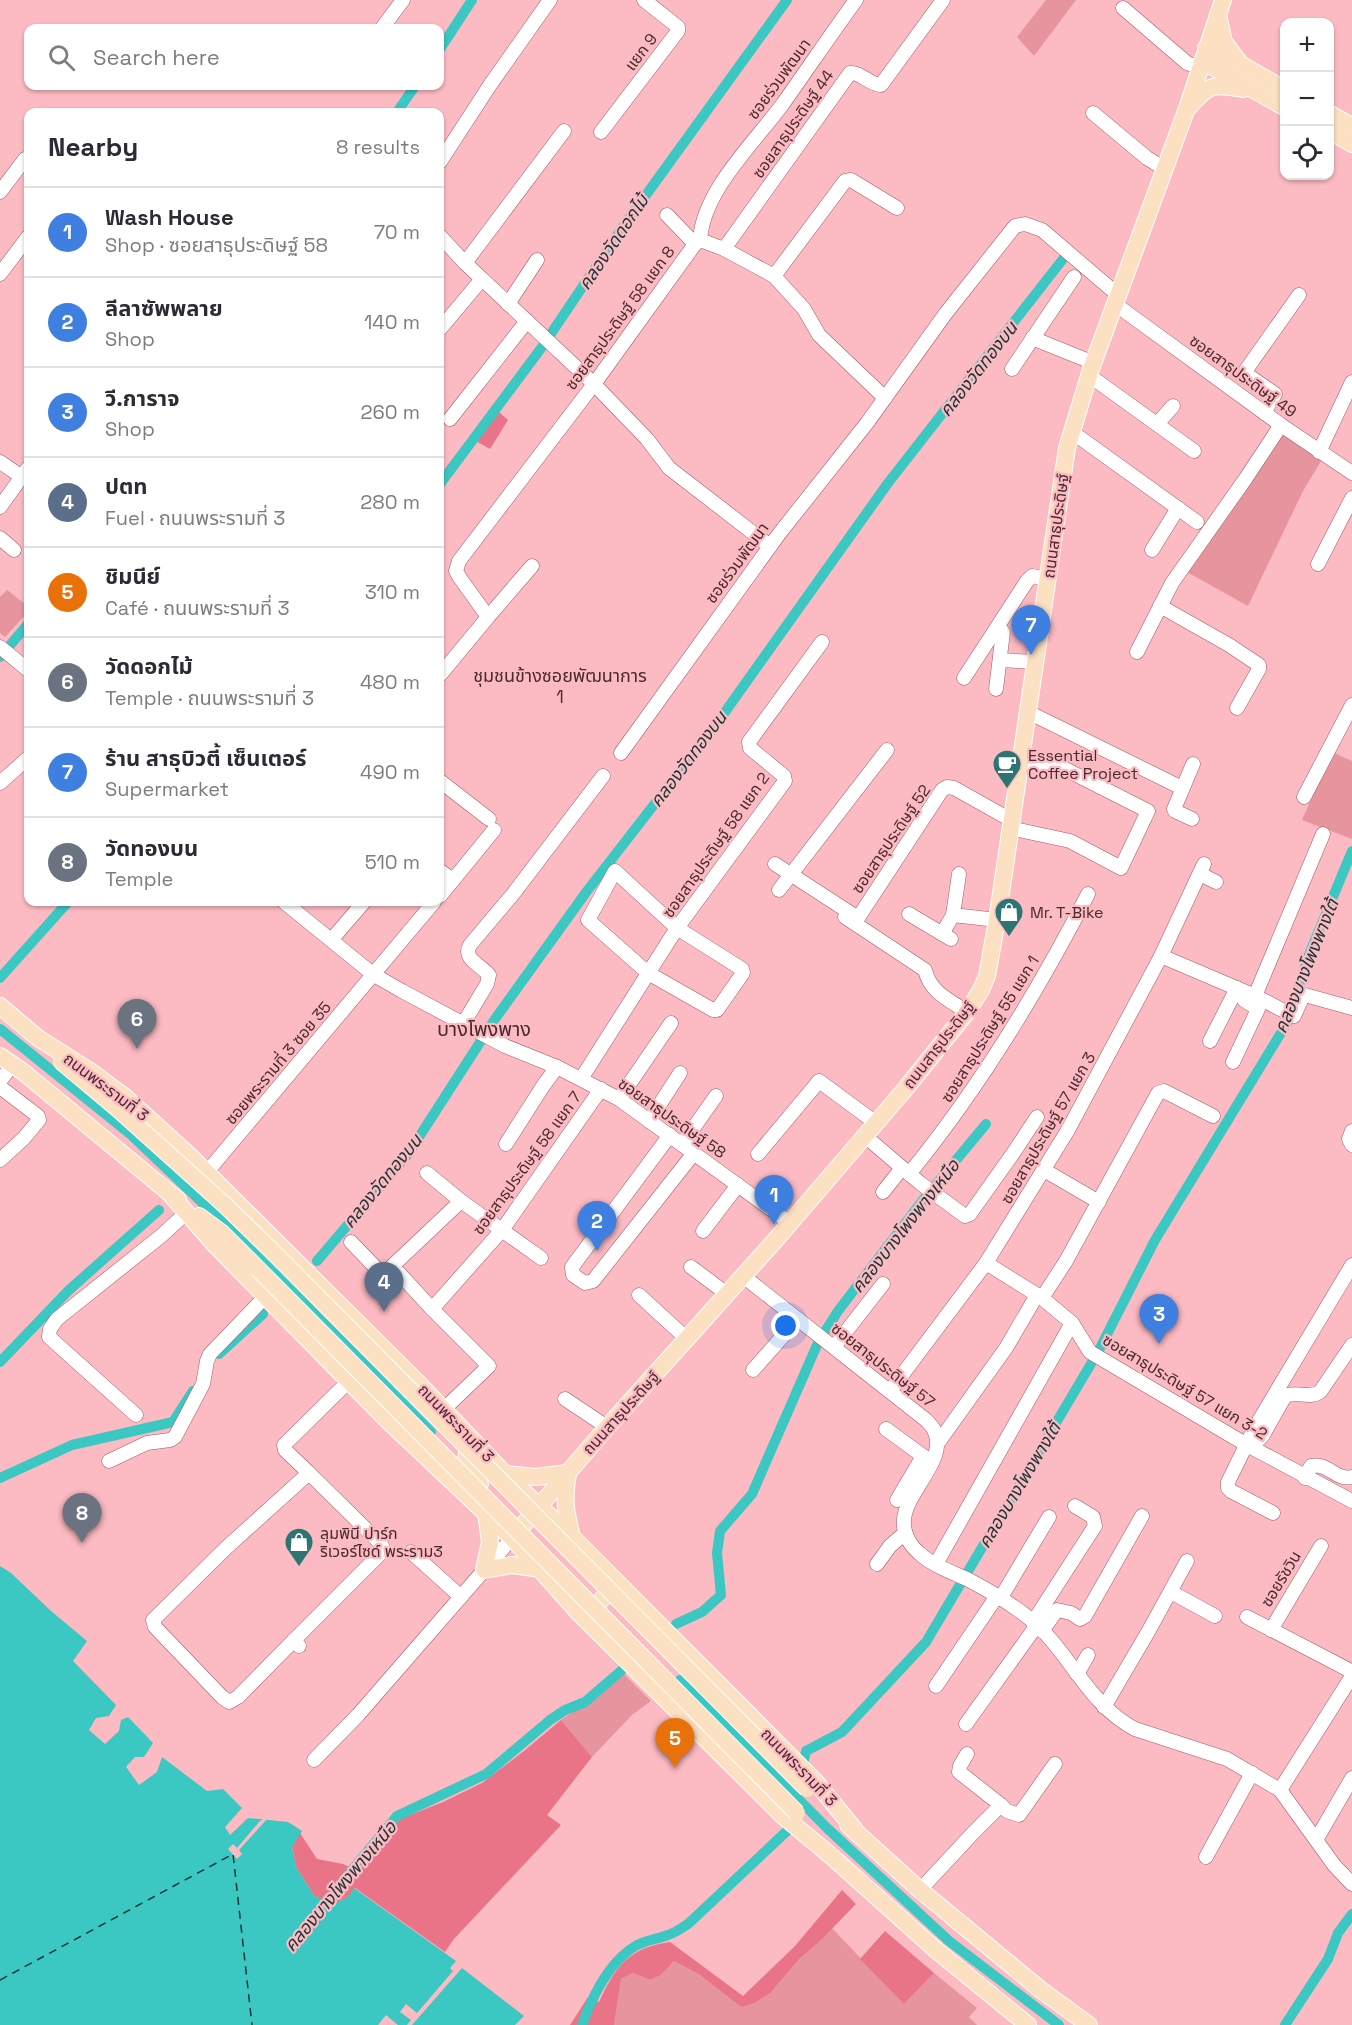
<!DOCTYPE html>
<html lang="en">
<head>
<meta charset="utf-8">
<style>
	body { margin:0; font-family:"Space Grotesk","Noto Sans Thai",sans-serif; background:#f2f2f3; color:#2b2b33 }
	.controls { position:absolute; right:18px; top:18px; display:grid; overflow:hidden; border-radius:12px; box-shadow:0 2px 4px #0004 }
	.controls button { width:54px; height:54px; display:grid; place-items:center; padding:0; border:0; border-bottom:2px solid #e1e1e2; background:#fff; color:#2b2b33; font:30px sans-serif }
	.you { position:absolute; left:786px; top:1326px; width:21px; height:21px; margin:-15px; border:4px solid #fff; border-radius:50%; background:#1a73e8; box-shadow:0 0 0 9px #1a73e833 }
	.badge { display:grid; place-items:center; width:39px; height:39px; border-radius:50%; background:#111827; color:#fff; font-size:20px; font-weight:700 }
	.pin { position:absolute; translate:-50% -50px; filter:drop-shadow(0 2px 3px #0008) }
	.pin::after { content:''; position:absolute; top:32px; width:21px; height:18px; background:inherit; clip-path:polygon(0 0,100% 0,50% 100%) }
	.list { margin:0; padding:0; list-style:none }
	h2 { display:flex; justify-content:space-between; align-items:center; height:78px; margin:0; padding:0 24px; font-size:26px }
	h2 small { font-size:20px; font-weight:400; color:#7c7c81 }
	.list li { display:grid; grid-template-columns:39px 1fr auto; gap:18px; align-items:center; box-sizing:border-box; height:90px; padding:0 24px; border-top:2px solid #e1e1e2 }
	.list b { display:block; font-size:22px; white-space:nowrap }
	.list p { margin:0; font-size:20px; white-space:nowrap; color:#7c7c81 }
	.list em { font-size:20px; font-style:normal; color:#7c7c81 }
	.icon { flex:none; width:33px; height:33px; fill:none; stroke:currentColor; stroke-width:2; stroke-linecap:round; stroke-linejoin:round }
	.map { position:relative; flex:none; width:1352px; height:2025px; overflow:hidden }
	.search { position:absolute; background:#fff; box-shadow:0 2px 4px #0004; left:24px; top:24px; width:420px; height:66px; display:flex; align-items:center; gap:15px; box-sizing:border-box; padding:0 21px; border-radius:12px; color:#7c7c81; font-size:22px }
	.panel { position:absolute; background:#fff; box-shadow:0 2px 4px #0004; left:24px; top:108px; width:420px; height:798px; border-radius:12px }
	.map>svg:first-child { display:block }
	.green { fill:#e6959f }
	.forest { fill:#e97488 }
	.water { fill:#3bc7c2 }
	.pier { fill:#fcbac2 }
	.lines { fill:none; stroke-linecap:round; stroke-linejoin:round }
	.canal { stroke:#3bc7c2; stroke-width:10 }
	.ferry { stroke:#183534; stroke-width:1.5; stroke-dasharray:8 6; stroke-linecap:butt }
	.minor-casing { stroke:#a35a64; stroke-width:15 }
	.major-casing { stroke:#fff; stroke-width:18 }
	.minor { stroke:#fff; stroke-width:14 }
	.major { stroke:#fbe1c1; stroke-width:16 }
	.major-bridge-casing { stroke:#fff; stroke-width:18; stroke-linecap:butt }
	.major-bridge { stroke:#fbe1c1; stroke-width:16 }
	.labels { text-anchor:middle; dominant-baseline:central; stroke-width:4.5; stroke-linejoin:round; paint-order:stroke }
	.street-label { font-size:16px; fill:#49292e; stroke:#fcbac2 }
	.poi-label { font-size:16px; fill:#49292e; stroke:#fcbac2; text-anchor:start }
	.water-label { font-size:18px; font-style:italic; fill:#183534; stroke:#fcbac2 }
	.neighbourhood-label { font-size:18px; fill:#49292e; stroke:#fcbac2 }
	.quarter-label { font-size:20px; fill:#49292e; stroke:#fcbac2 }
</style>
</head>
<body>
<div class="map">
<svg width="1352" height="2025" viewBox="0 0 1352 2025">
	<rect width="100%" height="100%" fill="#fcbac2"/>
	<g class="green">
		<polygon points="1046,0 1076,0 1034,56 1017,37"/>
		<polygon points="1281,432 1321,461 1303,491 1248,606 1185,571"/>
		<polygon points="7,590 25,604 28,600 28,612 5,637 0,633 0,597"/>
		<polygon points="1332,752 1352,761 1352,839 1302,820"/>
		<polygon points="623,1673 651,1701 632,1715 592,1757 561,1720 584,1704"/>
		<polygon points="832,1928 904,2004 934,1973 977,2008 969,2017 977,2025 614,2025 621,1979 633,1973 650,1980 661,1975 674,1961 700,1975 741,2007"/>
	</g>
	<g class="forest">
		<polygon points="493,407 508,420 490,449 476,441 440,487 440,475"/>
		<polygon points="561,1720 592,1757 547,1815 561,1825 453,1940 445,1952 355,1888 348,1897 336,1903 315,1897 296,1867 292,1847 300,1833 317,1859 343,1864 359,1871 400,1819 443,1802 482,1783 524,1751"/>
		<path d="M842,1890L856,1904L822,1939L799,1959L770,1993L754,2003L741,2007L700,1975L674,1961L661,1975L650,1980L633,1973L621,1979L614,2025H570L588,1997L599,2002C616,1966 628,1948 670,1942L743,1996L795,1946Z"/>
		<polygon points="885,1931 934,1973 904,2004 860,1959"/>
	</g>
	<g class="water">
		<polygon points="0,1566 11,1573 51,1611 87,1641 73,1661 116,1705 109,1716 96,1718 89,1730 105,1744 119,1731 121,1720 128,1717 153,1743 144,1757 135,1757 126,1767 139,1785 157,1772 162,1757 207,1791 223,1789 242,1808 225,1827 230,1835 248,1818 288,1822 302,1831 292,1847 296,1867 315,1897 336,1903 348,1897 354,1888 456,1961 450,1968 453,1971 417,2013 406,2004 400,2012 411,2020 407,2025 398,2025 386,2015 378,2025 0,2025"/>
		<polygon points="462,1968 524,2016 515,2025 412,2025"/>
	</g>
	<polygon class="pier" points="266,1817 268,1818 239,1850 242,1854 237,1859 228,1849 233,1844 237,1848 259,1822"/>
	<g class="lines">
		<g class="canal">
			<polyline points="440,49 472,0"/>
			<polyline points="397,112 415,86"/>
			<polyline points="440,484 542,347 620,231 787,0"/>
			<polyline points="0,657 28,624"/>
			<polyline points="0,978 68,902"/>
			<polyline points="0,1029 129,1133 254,1252 431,1432"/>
			<polyline points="317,1261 408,1154 495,1019 587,891 715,726 888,483 1063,259"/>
			<polyline points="826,1330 838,1311 923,1200 986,1124"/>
			<polyline points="219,1354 263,1314"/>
			<polyline points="0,1362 69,1290 159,1210"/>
			<polyline points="0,1478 72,1445 173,1422 193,1391"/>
			<polyline points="676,1624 702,1612 721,1595 717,1553 720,1531 752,1494 817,1345"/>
			<polyline points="680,1680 828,1829 949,1941 1059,2025"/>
			<polyline points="318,1911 397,1816 486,1774 550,1720 565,1710 585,1702 622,1670"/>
			<path d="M582,2025C592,1997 610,1960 637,1945C647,1940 657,1939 668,1935C675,1933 682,1928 688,1924L788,1830L806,1751L842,1732L926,1642L1098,1352L1155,1240L1287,1023L1308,957L1352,851"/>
			<polyline points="1285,2025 1328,1959 1338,1933 1352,1914"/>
		</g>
		<polyline class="ferry" points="0,1980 233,1854 252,2025"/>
		<g class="minor-casing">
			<g id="minor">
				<polyline points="1123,8 1187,63 1200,68"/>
				<polyline points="382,28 403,0"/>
				<polyline points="1093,113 1147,158 1165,169"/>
				<polyline points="601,132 678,31 678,27 644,0"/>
				<polyline points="440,162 490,85 550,0"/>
				<polyline points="0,192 25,159"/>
				<polyline points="667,215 695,244"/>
				<polyline points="440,236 465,263 594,384 647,439 669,468 770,546"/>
				<path d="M700,240C703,191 753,144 782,105C807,70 831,34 856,0"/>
				<path d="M724,249L850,73C861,72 870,85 881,85L943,0"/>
				<polyline points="465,263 564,131"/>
				<polyline points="0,274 28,237"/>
				<polyline points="774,276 845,181 851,180 897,208"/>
				<polyline points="508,304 537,260"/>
				<polyline points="1115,304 1281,425 1352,473"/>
				<polyline points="440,329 482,279"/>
				<polyline points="1032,338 1094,363"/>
				<polyline points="1012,369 1074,277"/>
				<polyline points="1090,376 1194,451"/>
				<polyline points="1264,413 1275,394 1246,374 1246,370 1299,295"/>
				<polyline points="450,419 527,321"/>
				<polyline points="1157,424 1173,406"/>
				<polyline points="1072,432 1197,522"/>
				<polyline points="1319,452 1352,382"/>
				<polyline points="0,462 22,477"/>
				<polyline points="0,507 28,468"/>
				<polyline points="0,538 14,550"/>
				<polyline points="1152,550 1178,508"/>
				<polyline points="1318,564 1352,498"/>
				<polyline points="1160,606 1229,645 1259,665 1259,669 1237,708"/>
				<polyline points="488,617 532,566"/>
				<polyline points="0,647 28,670"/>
				<polyline points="1137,652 1172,583 1246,478 1281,425"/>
				<polyline points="1000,660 1036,662"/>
				<polyline points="440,675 488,617 460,578 456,571 459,561 594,384 695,244 700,240 724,249 774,276 804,309 819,335 885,398"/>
				<polyline points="964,678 1027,581 1032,576 1048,579"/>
				<polyline points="996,689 1003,632"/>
				<polyline points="1028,712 1182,788"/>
				<polyline points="621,753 779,534 867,423 946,313 1015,226 1025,224 1042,230 1118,295"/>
				<polyline points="440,781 489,819"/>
				<polyline points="0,783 28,758"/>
				<polyline points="1304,797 1352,705"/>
				<polyline points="1192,819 1175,811 1174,809 1193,764"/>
				<polyline points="1010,828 1070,841 1121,868 1148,811 1065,769 1020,761"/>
				<polyline points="775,864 858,918 942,790 947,787 954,788 1011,820"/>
				<polyline points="440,871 453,880"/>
				<polygon points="615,871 677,928 742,969 743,973 717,1010 713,1010 648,973 588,920"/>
				<polyline points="1200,874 1216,882"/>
				<polyline points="779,890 887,750"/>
				<polyline points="440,896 494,830"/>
				<polyline points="284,902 374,975 402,991 505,1046 557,1067 619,1099 790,1223"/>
				<polyline points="909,914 951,939"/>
				<polyline points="953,915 997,920"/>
				<path d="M845,917L925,970C930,992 949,1000 967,1012"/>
				<polyline points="942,934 953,915 959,874"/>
				<polyline points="332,939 364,902"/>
				<polyline points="1161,956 1255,996 1294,1016 1303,996 1305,995 1352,1008"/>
				<polyline points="1255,996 1323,834"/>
				<path d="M463,1024L487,984L489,975C481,965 462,959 470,945L513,894L603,776"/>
				<polyline points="1210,1041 1237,988"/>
				<polyline points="1233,1062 1258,1009 1244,1000"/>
				<polyline points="581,1079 677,928 785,781 784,776 750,748 749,742 822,642"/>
				<polyline points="0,1081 13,1064"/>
				<polyline points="0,1087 38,1116 39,1120 24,1138 0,1160"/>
				<polyline points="619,1099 671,1023"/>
				<polyline points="649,1121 680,1073"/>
				<polyline points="1352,1131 1349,1139 1352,1145"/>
				<polyline points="670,1135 572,1267 573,1275 585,1283 593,1281 694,1153"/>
				<polyline points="865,1136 920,1183 965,1216 970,1214 1014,1152 1037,1117"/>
				<polyline points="506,1144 543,1086 557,1067"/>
				<polyline points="682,1144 716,1096"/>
				<polyline points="758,1154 819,1081 876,1123"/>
				<polyline points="1044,1170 1099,1202"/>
				<polyline points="207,1172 434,902"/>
				<polyline points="427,1173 461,1201 541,1258"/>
				<path d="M909,1174C980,1087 1037,993 1088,894"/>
				<polyline points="883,1192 902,1168"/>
				<polyline points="703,1231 738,1185"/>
				<polyline points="351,1242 378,1270 387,1271 461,1201"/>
				<polyline points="986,1263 1042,1298 1072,1323 1090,1352 1247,1445 1352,1501"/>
				<polyline points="691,1267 727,1294"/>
				<polyline points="399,1273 432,1309 489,1366 443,1410"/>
				<path d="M743,1276L926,1420C929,1423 933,1427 934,1430C951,1463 895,1497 905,1531C907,1540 912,1547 919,1553C932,1565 951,1572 967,1579C988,1590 1010,1603 1029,1618C1069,1650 1087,1704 1135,1729L1227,1759L1280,1790L1334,1865L1352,1884"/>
				<polyline points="639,1295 687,1339"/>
				<polyline points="1042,1298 1066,1261 1158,1093 1164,1091 1213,1116"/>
				<polyline points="432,1309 502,1230 601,1089"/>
				<polyline points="834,1347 883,1284"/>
				<polyline points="753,1370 798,1319"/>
				<polyline points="890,1391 986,1263 1068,1130 1161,956 1204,864"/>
				<polyline points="565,1399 607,1427"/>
				<polyline points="136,1415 49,1337 50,1329 57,1319 161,1236 186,1213"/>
				<polyline points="886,1429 923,1456"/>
				<polyline points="938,1443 1006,1348 1037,1295"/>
				<path d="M1252,1447L1263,1435L1285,1396C1297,1391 1309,1399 1320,1392L1352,1345"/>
				<polyline points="109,1461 147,1443 170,1440 175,1437 203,1384 207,1361 210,1354 265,1297"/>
				<path d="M1305,1478L1311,1466C1328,1462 1336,1481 1352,1477"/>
				<polyline points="897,1500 923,1456 932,1462"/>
				<polyline points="1273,1513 1231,1491 1228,1488 1228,1482 1254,1429 1352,1265"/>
				<polyline points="411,1552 461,1597"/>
				<polyline points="877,1564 890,1546 905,1533"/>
				<polyline points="936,1564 1072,1323"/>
				<polyline points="1171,1592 1215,1616"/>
				<polyline points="1000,1599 1049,1517"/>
				<polyline points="1247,1617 1349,1670 1352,1676"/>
				<polyline points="1033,1622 1095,1526 1093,1517 1075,1506"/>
				<polyline points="1271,1630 1321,1546"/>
				<polyline points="1042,1631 1057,1610 1071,1613 1080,1619 1085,1616 1142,1516"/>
				<polyline points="294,1640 384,1550 381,1544 309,1473"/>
				<polyline points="299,1646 294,1640 238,1697 229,1702 222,1697 155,1627 153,1620 226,1548 309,1473 285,1450 284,1445 349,1381"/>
				<polyline points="1077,1674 1088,1655"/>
				<polyline points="936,1686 997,1596"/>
				<polyline points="1104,1707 1148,1632 1187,1561"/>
				<polyline points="966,1724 1037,1625"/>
				<polyline points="967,1754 960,1766 959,1772 1001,1805"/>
				<polyline points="314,1760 358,1715 512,1538"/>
				<polyline points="1280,1790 1352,1676"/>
				<polyline points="1316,1840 1352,1778"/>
				<polyline points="1206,1857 1252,1773"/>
				<polyline points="920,1890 973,1833 1001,1805 1007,1811 1019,1815 1055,1764"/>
			</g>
		</g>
		<g class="major-casing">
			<g id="major">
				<polyline points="1218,15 1224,42 1239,62"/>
				<polyline points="1206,48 1242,65 1284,89"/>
				<polyline points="1202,61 1284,107"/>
				<path d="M1190,106C1210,83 1213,84 1243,89"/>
				<polyline points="1330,114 1352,126"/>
				<polyline points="1330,131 1352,144"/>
				<polyline points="0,1006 38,1038 90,1071 125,1097 191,1157 422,1387 505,1474 572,1537 815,1781 855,1830"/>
				<polyline points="0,1056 22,1071 178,1200"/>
				<polyline points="62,1062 118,1109"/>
				<polyline points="171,1195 215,1245 386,1419 512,1538 577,1611 783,1816 830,1855 936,1950 1028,2025"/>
				<polyline points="199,1216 222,1233 258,1269"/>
				<path d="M471,1439C464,1461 463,1467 480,1484"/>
				<polyline points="505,1474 536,1477 568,1473"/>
				<path d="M568,1474C563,1499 566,1513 572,1537"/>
				<polyline points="486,1513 490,1542 484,1570 512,1565 541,1569"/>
				<polyline points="512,1538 602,1433 779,1236 906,1088 967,1012 981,990 987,976 997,920 1067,448 1091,369 1186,111 1223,0"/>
				<polyline points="594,1622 596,1605 606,1595 626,1593"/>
				<polyline points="848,1825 920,1890 1041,1990 1089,2025"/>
			</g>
		</g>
		<use href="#minor" class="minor"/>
		<use href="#major" class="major"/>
		<g class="major-bridge-casing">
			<g id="major-bridge">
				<polyline points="118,1109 226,1206 274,1253 807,1789"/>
				<polyline points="258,1269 797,1813"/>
			</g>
		</g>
		<use href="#major-bridge" class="major-bridge"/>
	</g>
	<defs>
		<g id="cafe-pin" transform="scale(1.5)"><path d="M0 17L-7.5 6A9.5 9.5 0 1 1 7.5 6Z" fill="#2c7572" stroke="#fcbac2"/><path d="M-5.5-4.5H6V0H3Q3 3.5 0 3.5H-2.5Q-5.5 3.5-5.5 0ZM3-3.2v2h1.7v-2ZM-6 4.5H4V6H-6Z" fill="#fff"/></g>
		<g id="shop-pin" transform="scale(1.5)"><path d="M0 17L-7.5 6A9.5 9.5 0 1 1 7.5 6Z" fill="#2c7572" stroke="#fcbac2"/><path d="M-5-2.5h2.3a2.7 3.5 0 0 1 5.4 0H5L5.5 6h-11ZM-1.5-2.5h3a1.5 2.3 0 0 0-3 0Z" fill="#fff"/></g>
	</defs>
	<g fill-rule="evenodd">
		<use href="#cafe-pin" x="1007" y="764"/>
		<use href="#shop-pin" x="1009" y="912"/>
		<use href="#shop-pin" x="299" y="1542"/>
	</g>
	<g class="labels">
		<g class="street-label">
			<text transform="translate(641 52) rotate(-53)">แยก 9</text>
			<text transform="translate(779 79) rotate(-54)">ซอยร่วมพัฒนา</text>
			<text transform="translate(793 124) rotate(-55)">ซอยสาธุประดิษฐ์ 44</text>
			<text transform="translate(620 318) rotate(-54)">ซอยสาธุประดิษฐ์ 58 แยก 8</text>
			<text transform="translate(1243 376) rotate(36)">ซอยสาธุประดิษฐ์ 49</text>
			<text transform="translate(1056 526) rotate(-82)">ถนนสาธุประดิษฐ์</text>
			<text transform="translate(737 563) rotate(-54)">ซอยร่วมพัฒนา</text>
			<text transform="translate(891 839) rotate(-56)">ซอยสาธุประดิษฐ์ 52</text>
			<text transform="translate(716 845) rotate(-55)">ซอยสาธุประดิษฐ์ 58 แยก 2</text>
			<text transform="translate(990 1029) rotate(-58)">ซอยสาธุประดิษฐ์ 55 แยก 1</text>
			<text transform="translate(939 1045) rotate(-52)">ถนนสาธุประดิษฐ์</text>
			<text transform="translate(278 1063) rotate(-50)">ซอยพระรามที่ 3 ซอย 35</text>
			<text transform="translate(106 1087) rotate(37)">ถนนพระรามที่ 3</text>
			<text transform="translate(672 1118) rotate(35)">ซอยสาธุประดิษฐ์ 58</text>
			<text transform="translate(1048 1128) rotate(-60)">ซอยสาธุประดิษฐ์ 57 แยก 3</text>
			<text transform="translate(527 1163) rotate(-54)">ซอยสาธุประดิษฐ์ 58 แยก 7</text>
			<text transform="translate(883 1365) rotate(38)">ซอยสาธุประดิษฐ์ 57</text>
			<text transform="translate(1185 1387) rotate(31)">ซอยสาธุประดิษฐ์ 57 แยก 3-2</text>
			<text transform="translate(621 1413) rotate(-48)">ถนนสาธุประดิษฐ์</text>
			<text transform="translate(456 1423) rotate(46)">ถนนพระรามที่ 3</text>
			<text transform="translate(1281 1579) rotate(-59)">ซอยรัชวิน</text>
			<text transform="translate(799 1767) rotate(46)">ถนนพระรามที่ 3</text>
		</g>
		<g class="poi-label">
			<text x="1028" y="755">Essential<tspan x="1028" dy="18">Coffee Project</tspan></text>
			<text x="1030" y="912">Mr. T-Bike</text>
			<text x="320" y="1533">ลุมพินี ปาร์ก<tspan x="320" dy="18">ริเวอร์ไซด์ พระราม3</tspan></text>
		</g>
		<g class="water-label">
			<text transform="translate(613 242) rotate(-56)">คลองวัดดอกไม้</text>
			<text transform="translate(978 369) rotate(-52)">คลองวัดทองบน</text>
			<text transform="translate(688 759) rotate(-53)">คลองวัดทองบน</text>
			<text transform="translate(1306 966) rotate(-68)">คลองบางโพงพางใต้</text>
			<text transform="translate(382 1181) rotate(-51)">คลองวัดทองบน</text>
			<text transform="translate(905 1226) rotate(-52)">คลองบางโพงพางเหนือ</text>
			<text transform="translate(1019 1485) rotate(-59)">คลองบางโพงพางใต้</text>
			<text transform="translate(340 1886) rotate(-50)">คลองบางโพงพางเหนือ</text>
		</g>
		<g class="neighbourhood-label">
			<text x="560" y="675">ชุมชนข้างซอยพัฒนาการ<tspan x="560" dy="21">1</tspan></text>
		</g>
		<g class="quarter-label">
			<text x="484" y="1029">บางโพงพาง</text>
		</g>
	</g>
</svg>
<div class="controls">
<button>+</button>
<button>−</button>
<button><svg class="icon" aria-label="locate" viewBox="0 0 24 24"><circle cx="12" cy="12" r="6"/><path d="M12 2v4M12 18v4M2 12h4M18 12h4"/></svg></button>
</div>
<div class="you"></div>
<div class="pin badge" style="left:774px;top:1225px;background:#3f7fe0">1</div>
<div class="pin badge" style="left:597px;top:1251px;background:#3f7fe0">2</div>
<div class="pin badge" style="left:1159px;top:1344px;background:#3f7fe0">3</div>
<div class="pin badge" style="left:384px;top:1312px;background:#5c6f8a">4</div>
<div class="pin badge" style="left:675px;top:1768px;background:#e8710a">5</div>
<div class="pin badge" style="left:137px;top:1049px;background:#6b7280">6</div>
<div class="pin badge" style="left:1031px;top:655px;background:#3f7fe0">7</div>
<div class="pin badge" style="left:82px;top:1543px;background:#6b7280">8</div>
<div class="search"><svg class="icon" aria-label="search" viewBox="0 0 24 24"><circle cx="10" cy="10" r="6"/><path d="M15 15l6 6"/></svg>Search here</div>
<section class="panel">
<h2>Nearby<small>8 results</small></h2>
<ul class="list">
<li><span class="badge" style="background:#3f7fe0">1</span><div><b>Wash House</b><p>Shop · ซอยสาธุประดิษฐ์ 58</p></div><em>70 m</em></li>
<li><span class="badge" style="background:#3f7fe0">2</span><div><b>ลีลาซัพพลาย</b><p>Shop</p></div><em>140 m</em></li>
<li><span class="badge" style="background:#3f7fe0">3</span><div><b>วี.การาจ</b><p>Shop</p></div><em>260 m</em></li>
<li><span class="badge" style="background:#5c6f8a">4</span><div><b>ปตท</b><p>Fuel · ถนนพระรามที่ 3</p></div><em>280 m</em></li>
<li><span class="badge" style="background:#e8710a">5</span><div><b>ชิมนีย์</b><p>Café · ถนนพระรามที่ 3</p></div><em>310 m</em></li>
<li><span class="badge" style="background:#6b7280">6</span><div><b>วัดดอกไม้</b><p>Temple · ถนนพระรามที่ 3</p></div><em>480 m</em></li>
<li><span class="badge" style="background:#3f7fe0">7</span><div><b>ร้าน สาธุบิวตี้ เซ็นเตอร์</b><p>Supermarket</p></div><em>490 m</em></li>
<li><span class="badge" style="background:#6b7280">8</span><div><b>วัดทองบน</b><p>Temple</p></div><em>510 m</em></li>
</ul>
</section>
</div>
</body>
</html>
